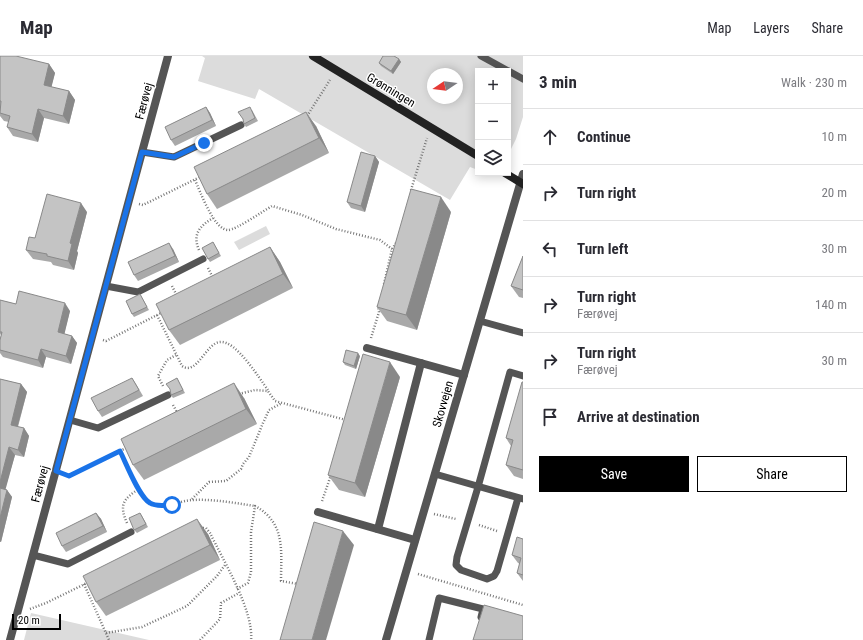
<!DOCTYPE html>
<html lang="en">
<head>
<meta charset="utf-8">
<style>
	body { margin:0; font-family:"Roboto Condensed",sans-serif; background:#f7f7f7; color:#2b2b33 }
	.controls { position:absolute; right:12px; top:12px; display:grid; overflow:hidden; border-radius:0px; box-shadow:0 2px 10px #0003 }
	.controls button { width:36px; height:36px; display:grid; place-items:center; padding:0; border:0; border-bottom:1px solid #e1e1e2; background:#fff; color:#2b2b33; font:20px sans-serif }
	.compass { position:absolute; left:427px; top:12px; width:36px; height:36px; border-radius:50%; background:#fff; box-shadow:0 2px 10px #0003; rotate:257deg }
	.scale { position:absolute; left:12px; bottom:10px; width:49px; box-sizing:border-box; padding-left:4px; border:2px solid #000; border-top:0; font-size:11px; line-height:14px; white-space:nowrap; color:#000; -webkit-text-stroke:3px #fff; paint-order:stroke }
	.stop { position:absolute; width:12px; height:12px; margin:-9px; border:3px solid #1a73e8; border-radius:50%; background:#fff }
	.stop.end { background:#1a73e8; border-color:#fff; box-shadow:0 1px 4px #0008 }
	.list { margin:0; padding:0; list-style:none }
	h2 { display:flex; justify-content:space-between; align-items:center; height:52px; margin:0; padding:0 16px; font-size:17px }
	h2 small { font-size:13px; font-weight:400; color:#7c7c81 }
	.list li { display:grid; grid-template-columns:26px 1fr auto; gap:12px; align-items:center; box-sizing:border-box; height:56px; padding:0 16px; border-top:1px solid #e1e1e2 }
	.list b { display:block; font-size:15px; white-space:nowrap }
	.list p { margin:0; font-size:13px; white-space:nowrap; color:#7c7c81 }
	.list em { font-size:13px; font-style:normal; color:#7c7c81 }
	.actions { display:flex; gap:8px; padding:12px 16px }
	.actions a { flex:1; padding:9px 0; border:1px solid #000; border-radius:0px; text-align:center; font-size:14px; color:#000 }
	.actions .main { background:#000; color:#fff }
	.icon { flex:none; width:22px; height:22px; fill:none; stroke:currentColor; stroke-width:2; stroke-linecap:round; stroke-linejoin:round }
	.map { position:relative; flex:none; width:523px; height:584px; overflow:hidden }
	header { display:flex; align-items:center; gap:24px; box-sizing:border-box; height:56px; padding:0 20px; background:#fff; border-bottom:1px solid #e1e1e2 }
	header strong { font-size:19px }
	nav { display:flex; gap:22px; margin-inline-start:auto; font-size:14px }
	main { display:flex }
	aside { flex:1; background:#fff }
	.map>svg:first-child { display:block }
	.green { fill:#dcdcdc; fill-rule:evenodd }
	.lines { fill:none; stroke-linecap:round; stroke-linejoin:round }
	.path { stroke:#777; stroke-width:2.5; stroke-dasharray:1 2; stroke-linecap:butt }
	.service { stroke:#555; stroke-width:7 }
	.minor { stroke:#555; stroke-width:8 }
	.secondary { stroke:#222; stroke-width:8 }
	.wall { fill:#a9a9a9 }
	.shaded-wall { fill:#898989 }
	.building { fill:#c4c4c4; stroke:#898989 }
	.route { stroke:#1a73e8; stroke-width:5 }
	.labels { text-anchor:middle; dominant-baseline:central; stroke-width:3; stroke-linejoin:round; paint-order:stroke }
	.street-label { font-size:12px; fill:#000; stroke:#fff }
</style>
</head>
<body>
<header>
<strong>Map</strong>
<nav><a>Map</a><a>Layers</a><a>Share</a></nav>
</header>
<main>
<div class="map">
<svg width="523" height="584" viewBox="0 0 523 584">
	<rect width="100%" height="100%" fill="#fff"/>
	<g class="green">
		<path d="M202,0H523V61L516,83L508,99V15H478V114L470,111L450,144L259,33L255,43L198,25L205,2ZM433,18H457V42H433Z"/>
		<polygon points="266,170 270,178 239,194 234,186"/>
		<polygon points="31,557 149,584 24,584"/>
	</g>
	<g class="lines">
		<g class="path">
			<polyline points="307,60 330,24"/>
			<path d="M195,124C200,135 214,174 228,174C236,174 263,155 272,150L302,159L336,173L380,184L392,193"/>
			<polyline points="411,134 427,82"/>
			<polyline points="139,148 143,149 202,120"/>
			<path d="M199,194C192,178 200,170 213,162"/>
			<polyline points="208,212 213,222"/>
			<polyline points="384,228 392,193 396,187"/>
			<polyline points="172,230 177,240"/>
			<path d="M157,259L182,310C197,320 206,287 220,286C236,284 259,322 268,334"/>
			<polyline points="371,282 379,256 378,249"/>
			<polyline points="103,284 106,285 163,256"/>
			<polyline points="163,330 158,320 167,304 176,299"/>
			<polyline points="239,338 255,334 268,335 275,345 346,364"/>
			<polyline points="173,349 178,358"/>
			<path d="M119,395C126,408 138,438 148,446C160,455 181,444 193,444C214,443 235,447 255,450"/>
			<polyline points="66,419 69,420 128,391"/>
			<polyline points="192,443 209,426 226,425 241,413 243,408 249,401 263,367 269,354 282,347"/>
			<polyline points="322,445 331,419"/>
			<polyline points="434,458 456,463"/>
			<path d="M127,467C119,449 123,443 139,433"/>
			<polyline points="479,469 497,475"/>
			<path d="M200,472H206L210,477C223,504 254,555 251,584"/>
			<polyline points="418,518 523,549"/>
			<polyline points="84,528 109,584"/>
			<path d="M237,533L248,527L251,516V476L255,450C286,467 281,495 281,525L298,528"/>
			<polyline points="30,553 46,547 89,526"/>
			<polyline points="106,577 142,571 187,550 217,520 225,509"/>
			<polyline points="200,584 220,563 221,547 239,537"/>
		</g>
		<g class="service">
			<polyline points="481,0 523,23"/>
			<polyline points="142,96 174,101 241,69"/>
			<polyline points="106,230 138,236 203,203"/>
			<polyline points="480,265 523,277"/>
			<polyline points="70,364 98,372 168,339"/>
			<polyline points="435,418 523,443"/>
			<polyline points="518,442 497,515 494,520 487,523 461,514 456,509 457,501 478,431 510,316 523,320"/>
			<polyline points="33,499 68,508 131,476"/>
			<polyline points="429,584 439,542 483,553 481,561"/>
		</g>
		<g class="minor">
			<polyline points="367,292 464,319"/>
			<polyline points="318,456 415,484"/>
			<polyline points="378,473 421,307"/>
			<polyline points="10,584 168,0"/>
			<polyline points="386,584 523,118"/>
		</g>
		<g class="secondary">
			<polyline points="313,0 478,100"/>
			<polyline points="505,117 523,128"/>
		</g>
	</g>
	<g class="wall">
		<polygon points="0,0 49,8 55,17 51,31 69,35 75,44 69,68 44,62 38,86 13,80 7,71 9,66 4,65 0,60"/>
		<polygon points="399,3 401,6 393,18 381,10 379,7"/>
		<polygon points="206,51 210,57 216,70 175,90 171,84"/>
		<polygon points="252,54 258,65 246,71 244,68"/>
		<polygon points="316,70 329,97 217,153 207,138"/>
		<polygon points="375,100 379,106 365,156 351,152 347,146"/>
		<polygon points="87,156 77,195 78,197 74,214 53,209 51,206 33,203 26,194 35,182"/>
		<polygon points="451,156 417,274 387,265 377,251"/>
		<polygon points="213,186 221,200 210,206 208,203"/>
		<polygon points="270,191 280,206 293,232 180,289 169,274"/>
		<polygon points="173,193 179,206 138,225 134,219"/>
		<polygon points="523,200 523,242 519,241 511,230"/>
		<polygon points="140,238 149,254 134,261 132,258"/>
		<polygon points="0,244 16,248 70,255 64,278 72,280 77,287 71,308 46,301 43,312 3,301 0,297 0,284 1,279 0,278"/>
		<polygon points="360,300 356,313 345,309 343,306"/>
		<polygon points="400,321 365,441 339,434 328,419"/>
		<polygon points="132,322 136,328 143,340 102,361 98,355"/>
		<polygon points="177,322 185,337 173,342 171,339"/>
		<polygon points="0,323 21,328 27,336 18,371 24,372 29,380 24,401 15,399 5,433 7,434 12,441 1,486 0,486"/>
		<polygon points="523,326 523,423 514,420 506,409 511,390 506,382"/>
		<polygon points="244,342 257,368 144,424 133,409"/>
		<polygon points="96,457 101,463 107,476 66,496 62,490"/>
		<polygon points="140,457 142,460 148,471 137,477 134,474"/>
		<polygon points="208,478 220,504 106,560 96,546"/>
		<polygon points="523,483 523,525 517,517 520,508 518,507 512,499"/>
	</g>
	<g class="shaded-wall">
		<polygon points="399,3 401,6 393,18 391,15"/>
		<polygon points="49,8 55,17 50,37 44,29"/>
		<polygon points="69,35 75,44 69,68 63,60"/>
		<polygon points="206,51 210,57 216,70 212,64"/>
		<polygon points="38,53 44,62 38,86 32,78"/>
		<polygon points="306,56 316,70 329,97 319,82"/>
		<polygon points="375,100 379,106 365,156 361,150"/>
		<polygon points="441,141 451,156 417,274 406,259"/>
		<polygon points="81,147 87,156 77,195 78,197 74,214 68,205 70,187"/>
		<polygon points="169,187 173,193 179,206 175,200"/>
		<polygon points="270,191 280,206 293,232 283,218"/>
		<polygon points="65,247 70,255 63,284 58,276"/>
		<polygon points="72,280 77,287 71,308 66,300"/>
		<polygon points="41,293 46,301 43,312 38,304"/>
		<polygon points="358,297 360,300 356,313 354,310"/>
		<polygon points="390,306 400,321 365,441 355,427"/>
		<polygon points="234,327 244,342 257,368 246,353"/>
		<polygon points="21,328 27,336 16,376 11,369"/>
		<polygon points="24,372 29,380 24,401 18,394"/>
		<polygon points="9,391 15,399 4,439 0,433 0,426"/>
		<polygon points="7,434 12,441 1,486 0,485 0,462"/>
		<polygon points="96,457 101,463 107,476 103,470"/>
		<polygon points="197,463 208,478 220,504 210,489"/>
		<polygon points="343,475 354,489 326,584 312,584"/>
	</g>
	<g class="building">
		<polygon points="0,0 16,0 49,8 44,29 69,35 63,60 38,53 32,78 7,71 10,60 0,57 1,45 0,45"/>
		<polygon points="383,0 394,0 399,3 391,15 379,7"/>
		<polygon points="206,51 212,64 171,84 165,71"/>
		<polygon points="250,51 255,62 244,68 243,63 238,56"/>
		<polygon points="306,56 319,82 207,138 194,111"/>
		<polygon points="361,96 375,100 361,150 347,146"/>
		<polygon points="411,133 441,141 406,259 377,251"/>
		<polygon points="47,138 81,147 70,187 72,188 68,205 47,200 47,198 26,194 29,181 35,182"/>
		<polygon points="213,186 219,197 208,203 202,192"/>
		<polygon points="169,187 175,200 134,219 128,206"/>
		<polygon points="270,191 283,218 169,274 156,248"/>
		<polygon points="523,200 523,234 511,230"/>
		<polygon points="19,235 65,247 58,276 72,280 66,300 41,293 38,304 0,294 0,284 2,276 0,276 0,244 16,248"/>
		<polygon points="140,238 147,251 132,258 126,245"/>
		<polygon points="346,294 358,297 354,310 343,306"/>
		<polygon points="363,298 390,306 355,427 328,419"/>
		<polygon points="132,322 139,334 98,355 91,342"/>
		<polygon points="177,322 183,334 171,339 170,333 166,328"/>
		<polygon points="0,323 21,328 11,369 24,372 18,394 9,391 0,426"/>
		<polygon points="522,326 523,326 523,414 506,409 513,384 506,382"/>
		<polygon points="234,327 246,353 133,409 121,383"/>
		<polygon points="0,432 7,434 0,462"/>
		<polygon points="96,457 103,470 62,490 56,477"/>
		<polygon points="140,457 146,468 134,474 129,462"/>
		<polygon points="197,463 210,489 96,546 83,520"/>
		<polygon points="314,466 343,475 312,584 280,584"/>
		<polygon points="517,481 523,483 523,519 517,517 521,502 512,499"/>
		<polygon points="484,549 523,560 523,584 473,584"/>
	</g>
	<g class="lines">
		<path class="route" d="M172,449C165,449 156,451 150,447C139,441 126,407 120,395L69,420L56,415L142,96L174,101L204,87"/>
	</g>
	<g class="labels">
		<g class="street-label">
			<text transform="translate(391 34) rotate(31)">Grønningen</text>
			<text transform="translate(144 45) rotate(-75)">Færøvej</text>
			<text transform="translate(443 348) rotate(-74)">Skovvejen</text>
			<text transform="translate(40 428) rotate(-75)">Færøvej</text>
		</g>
	</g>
</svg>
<div class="controls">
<button>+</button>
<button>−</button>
<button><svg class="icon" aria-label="layers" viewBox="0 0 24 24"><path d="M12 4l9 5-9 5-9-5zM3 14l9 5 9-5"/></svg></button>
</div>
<svg class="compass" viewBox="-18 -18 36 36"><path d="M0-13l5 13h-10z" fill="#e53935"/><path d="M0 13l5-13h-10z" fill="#7c7c81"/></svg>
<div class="scale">20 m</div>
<div class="stop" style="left:172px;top:449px"></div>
<div class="stop end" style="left:204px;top:87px"></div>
</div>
<aside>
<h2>3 min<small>Walk · 230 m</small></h2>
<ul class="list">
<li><svg class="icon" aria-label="ahead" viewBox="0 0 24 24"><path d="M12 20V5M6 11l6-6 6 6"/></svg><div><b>Continue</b></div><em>10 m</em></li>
<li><svg class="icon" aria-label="right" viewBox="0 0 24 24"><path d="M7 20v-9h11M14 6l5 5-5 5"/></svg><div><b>Turn right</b></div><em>20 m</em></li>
<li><svg class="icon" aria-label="left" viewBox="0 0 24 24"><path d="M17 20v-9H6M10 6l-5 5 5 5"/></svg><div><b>Turn left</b></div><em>30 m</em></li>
<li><svg class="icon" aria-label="right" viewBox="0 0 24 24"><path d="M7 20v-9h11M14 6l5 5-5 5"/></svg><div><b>Turn right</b><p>Færøvej</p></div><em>140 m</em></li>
<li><svg class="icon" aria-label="right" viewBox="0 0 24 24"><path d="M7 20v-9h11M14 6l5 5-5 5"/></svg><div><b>Turn right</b><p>Færøvej</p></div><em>30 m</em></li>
<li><svg class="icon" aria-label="arrive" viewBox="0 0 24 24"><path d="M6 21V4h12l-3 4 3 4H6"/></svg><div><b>Arrive at destination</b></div></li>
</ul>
<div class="actions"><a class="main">Save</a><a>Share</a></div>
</aside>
</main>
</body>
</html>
